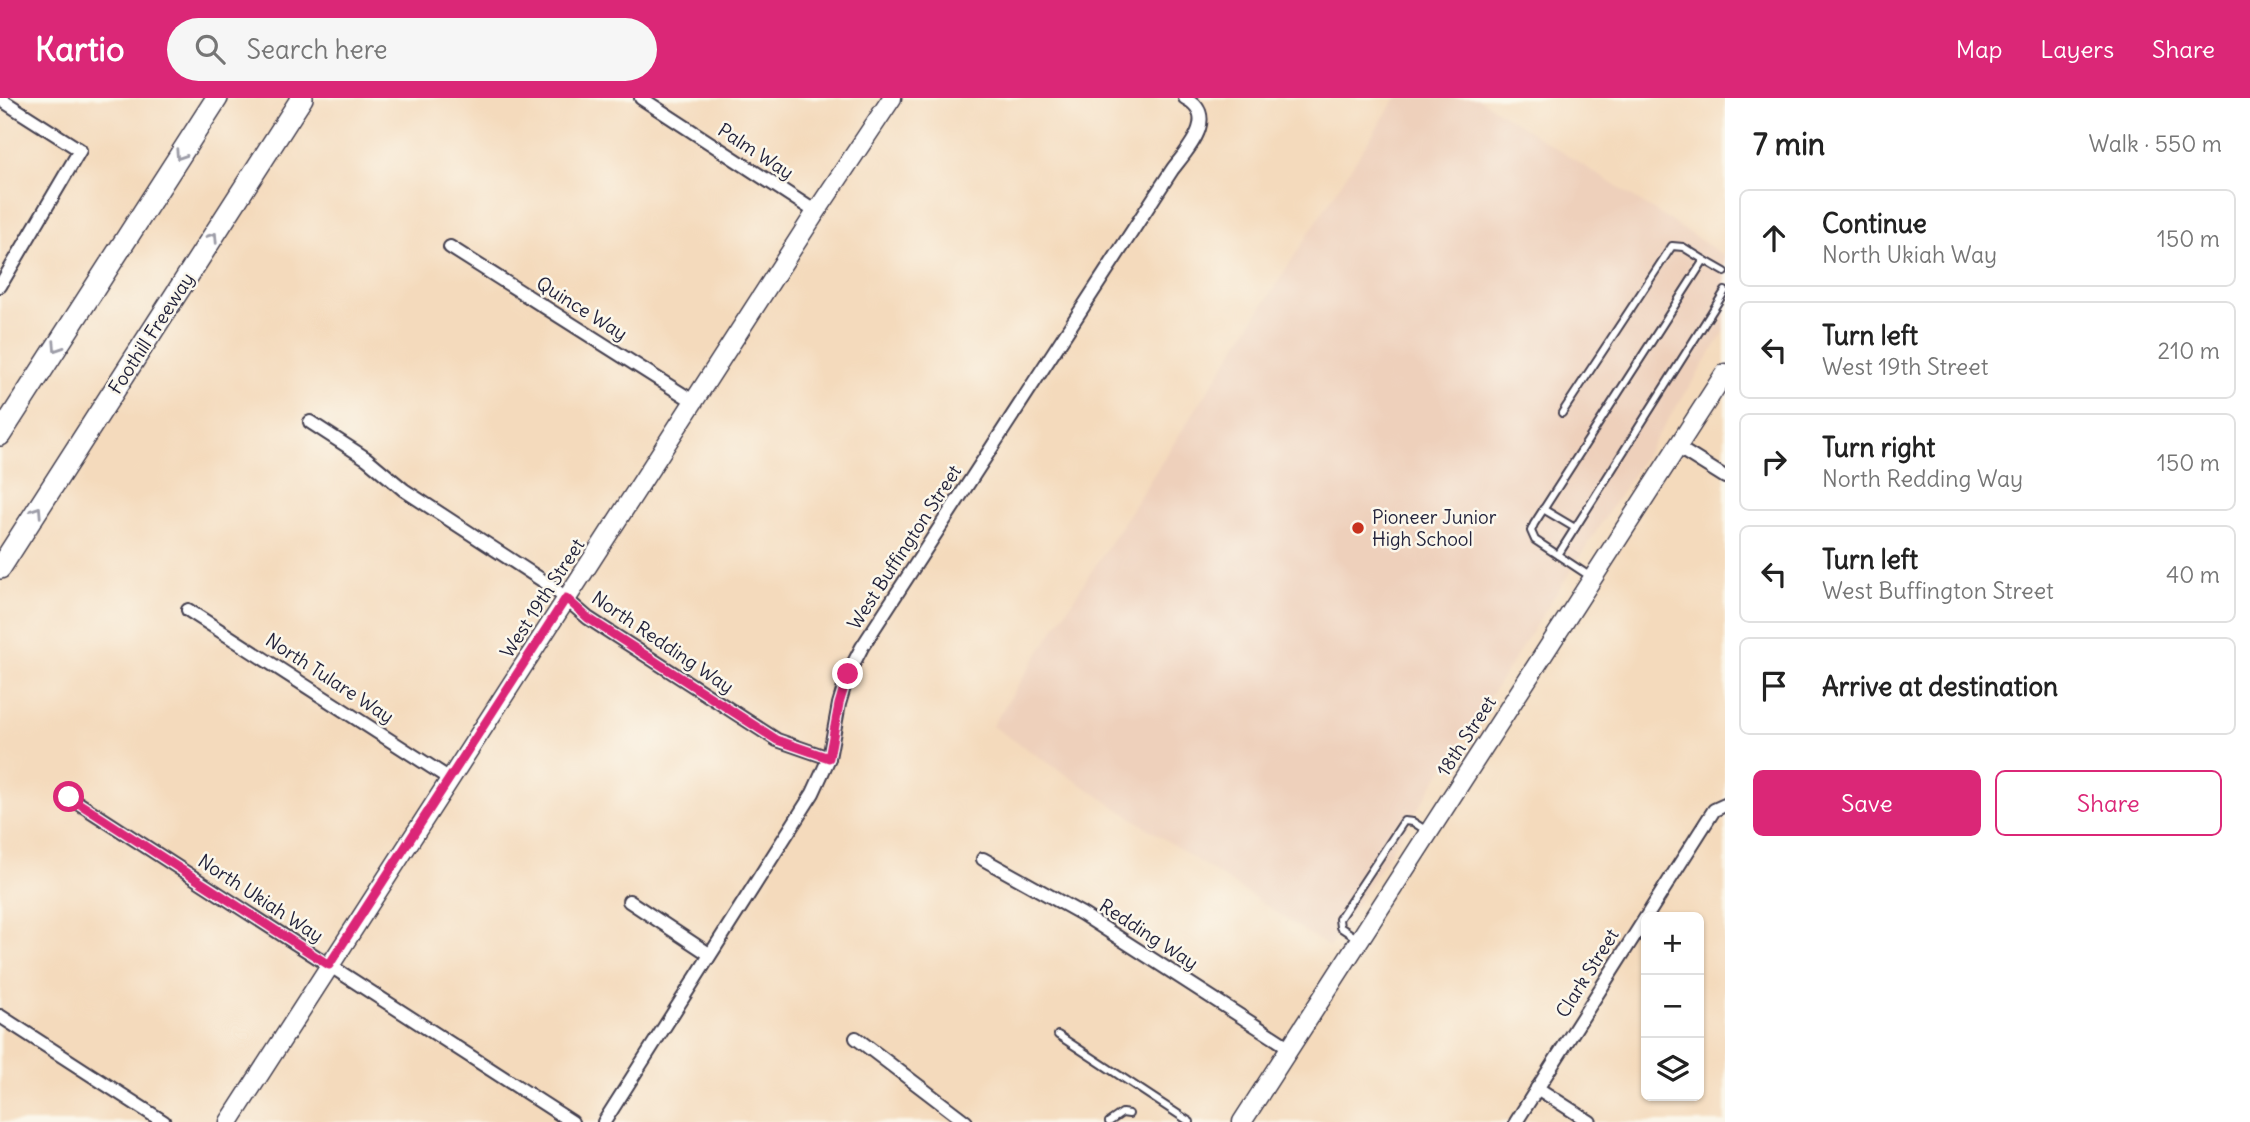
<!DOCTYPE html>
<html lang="en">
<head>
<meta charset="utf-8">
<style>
	body { margin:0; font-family:Delius,sans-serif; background:#f6f6f6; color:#222 }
	.controls { position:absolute; right:21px; bottom:21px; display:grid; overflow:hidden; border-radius:10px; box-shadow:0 2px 5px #0004 }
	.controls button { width:63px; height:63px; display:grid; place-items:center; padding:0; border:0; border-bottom:2px solid #e0e0e0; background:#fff; color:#222; font:35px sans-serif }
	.stop { position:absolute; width:21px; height:21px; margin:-16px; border:5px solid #db2777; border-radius:50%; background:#fff }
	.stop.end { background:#db2777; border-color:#fff; box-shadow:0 2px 7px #0008 }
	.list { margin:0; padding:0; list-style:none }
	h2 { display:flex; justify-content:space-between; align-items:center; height:91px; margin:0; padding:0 28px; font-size:30px }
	h2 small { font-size:23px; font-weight:400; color:#767676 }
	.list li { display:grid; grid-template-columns:46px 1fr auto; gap:21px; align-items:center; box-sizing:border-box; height:98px; margin:0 14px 14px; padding:0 14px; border:2px solid #e0e0e0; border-radius:10px }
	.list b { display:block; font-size:26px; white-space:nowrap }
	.list p { margin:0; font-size:23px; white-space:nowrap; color:#767676 }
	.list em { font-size:23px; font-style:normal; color:#767676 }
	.actions { display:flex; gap:14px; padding:21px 28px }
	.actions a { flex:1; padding:16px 0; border:2px solid #db2777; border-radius:10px; text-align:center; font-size:24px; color:#db2777 }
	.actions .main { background:#db2777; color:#fff }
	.icon { flex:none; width:38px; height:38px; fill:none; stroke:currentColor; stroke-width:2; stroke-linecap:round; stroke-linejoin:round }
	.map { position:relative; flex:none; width:1725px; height:1024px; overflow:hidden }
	header { display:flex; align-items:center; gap:42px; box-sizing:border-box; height:98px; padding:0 35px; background:#db2777; color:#fff }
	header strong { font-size:33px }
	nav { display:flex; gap:38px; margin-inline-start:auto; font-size:24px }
	.search { width:490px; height:63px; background:#f6f6f6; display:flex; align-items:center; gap:18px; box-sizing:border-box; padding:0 24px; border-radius:38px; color:#767676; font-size:26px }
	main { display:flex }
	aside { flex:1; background:#fff }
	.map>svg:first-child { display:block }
	.built { fill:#eed0bb }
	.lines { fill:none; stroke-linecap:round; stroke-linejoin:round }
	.service-casing { stroke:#423e4e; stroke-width:10 }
	.minor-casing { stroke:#423e4e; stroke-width:16 }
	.secondary-casing { stroke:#423e4e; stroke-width:21 }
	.motorway-casing { stroke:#423e4e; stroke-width:24 }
	.service { stroke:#fff; stroke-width:6 }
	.minor { stroke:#fff; stroke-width:12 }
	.secondary { stroke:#fff; stroke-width:18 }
	.motorway { stroke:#fff; stroke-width:21 }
	.oneway { stroke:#9c9ca7 }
	.route { stroke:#db2777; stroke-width:9 }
	.poi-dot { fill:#c8321e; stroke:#fbf7ec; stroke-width:2.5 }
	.labels { text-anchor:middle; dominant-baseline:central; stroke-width:5; stroke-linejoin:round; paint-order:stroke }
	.street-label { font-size:19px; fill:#22223b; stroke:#fbf7ec }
	.poi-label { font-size:19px; fill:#22223b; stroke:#fbf7ec; text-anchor:start }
</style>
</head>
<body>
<header>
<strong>Kartio</strong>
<div class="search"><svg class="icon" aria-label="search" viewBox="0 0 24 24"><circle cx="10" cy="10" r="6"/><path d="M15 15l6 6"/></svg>Search here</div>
<nav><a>Map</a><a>Layers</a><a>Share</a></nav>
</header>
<main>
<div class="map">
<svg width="1725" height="1024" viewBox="0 0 1725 1024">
	<rect width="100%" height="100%" fill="#fbf7ec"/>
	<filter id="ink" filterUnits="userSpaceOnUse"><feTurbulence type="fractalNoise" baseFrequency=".0143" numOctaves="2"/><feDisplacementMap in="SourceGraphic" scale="14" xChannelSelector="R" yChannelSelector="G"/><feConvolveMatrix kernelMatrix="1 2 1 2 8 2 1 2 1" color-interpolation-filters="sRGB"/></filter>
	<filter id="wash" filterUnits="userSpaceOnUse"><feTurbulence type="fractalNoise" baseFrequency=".00686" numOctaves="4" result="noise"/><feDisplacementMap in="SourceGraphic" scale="28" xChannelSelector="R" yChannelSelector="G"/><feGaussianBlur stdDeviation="1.57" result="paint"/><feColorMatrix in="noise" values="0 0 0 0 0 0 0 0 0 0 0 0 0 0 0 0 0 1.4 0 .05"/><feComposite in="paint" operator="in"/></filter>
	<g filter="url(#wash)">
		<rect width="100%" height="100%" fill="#f4dabc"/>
		<polygon class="built" points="1396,0 1478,0 1725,158 1725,233 1329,849 992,628"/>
	</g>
	<g filter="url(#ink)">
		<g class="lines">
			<g class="service-casing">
				<g id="service">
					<polyline points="1562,315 1672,148 1683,149 1704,162"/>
					<polyline points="1543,411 1575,430"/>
					<polyline points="1558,457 1725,193"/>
					<polyline points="1591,479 1535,442 1531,433 1534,426 1704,162 1725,174"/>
					<polyline points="1358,841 1340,829 1339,821 1404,723 1413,724 1427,733"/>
					<polyline points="1058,937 1190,1024"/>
					<polyline points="1109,1024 1122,1015 1129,1016"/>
				</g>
			</g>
			<g class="minor-casing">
				<g id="minor">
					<polyline points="641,0 816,114"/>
					<polyline points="0,1 80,52 0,188"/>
					<polyline points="450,149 693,303"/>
					<polyline points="310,324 367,361 404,392 551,488 588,520 777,642 829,660"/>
					<polyline points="1677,349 1725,379"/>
					<polyline points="188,512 450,681"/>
					<polyline points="69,699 572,1024"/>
					<polyline points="983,761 1082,816 1290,950"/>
					<polyline points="629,803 709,856"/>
					<polyline points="0,918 164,1024"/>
					<polyline points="856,940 966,1024"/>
					<polyline points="1537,990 1590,1024"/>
					<path d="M604,1024L813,695L829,660L839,606L848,576L862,549L1172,72C1187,52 1220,18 1185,0"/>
					<polyline points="1516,1024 1714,712 1725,707"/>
				</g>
			</g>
			<g class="secondary-casing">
				<g id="secondary">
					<polyline points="229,1024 816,114 892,0"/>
					<polyline points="1242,1024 1725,275"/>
				</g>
			</g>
			<g class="motorway-casing">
				<g id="motorway">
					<polyline points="0,337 217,0"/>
					<polyline points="0,470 302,0"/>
				</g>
			</g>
			<use href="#service" class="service"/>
			<use href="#minor" class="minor"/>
			<use href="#secondary" class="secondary"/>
			<use href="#motorway" class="motorway"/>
		</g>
		<defs><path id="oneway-chevron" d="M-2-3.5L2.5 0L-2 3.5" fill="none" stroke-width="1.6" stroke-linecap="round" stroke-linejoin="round" transform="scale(1.75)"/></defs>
		<g class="oneway">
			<use href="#oneway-chevron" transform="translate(180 57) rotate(123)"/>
			<use href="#oneway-chevron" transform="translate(213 139) rotate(-57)"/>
			<use href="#oneway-chevron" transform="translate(57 249) rotate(123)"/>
			<use href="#oneway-chevron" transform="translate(37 413) rotate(-57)"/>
		</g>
	</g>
	<g class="lines" filter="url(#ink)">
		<polyline class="route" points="69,699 329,867 566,500 588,520 777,642 829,660 839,606 848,576"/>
	</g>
	<circle class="poi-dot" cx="1358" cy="430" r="7"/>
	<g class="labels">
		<g class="street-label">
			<text transform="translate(756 53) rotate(33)">Palm Way</text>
			<text transform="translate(582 210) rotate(32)">Quince Way</text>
			<text transform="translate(151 235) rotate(-57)">Foothill Freeway</text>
			<text transform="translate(904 449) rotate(-57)">West Buffington Street</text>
			<text transform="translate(542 500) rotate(-57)">West 19th Street</text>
			<text transform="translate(663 544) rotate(34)">North Redding Way</text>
			<text transform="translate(330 580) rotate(33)">North Tulare Way</text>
			<text transform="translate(1466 638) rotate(-57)">18th Street</text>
			<text transform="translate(261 800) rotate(33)">North Ukiah Way</text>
			<text transform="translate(1149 836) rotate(33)">Redding Way</text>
			<text transform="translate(1587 875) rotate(-58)">Clark Street</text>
		</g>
		<g class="poi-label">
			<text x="1372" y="419">Pioneer Junior<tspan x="1372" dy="22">High School</tspan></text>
		</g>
	</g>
</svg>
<div class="controls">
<button>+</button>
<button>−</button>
<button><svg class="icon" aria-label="layers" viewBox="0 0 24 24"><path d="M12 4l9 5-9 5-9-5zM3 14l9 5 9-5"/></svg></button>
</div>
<div class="stop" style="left:69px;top:699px"></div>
<div class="stop end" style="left:848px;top:576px"></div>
</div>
<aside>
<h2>7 min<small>Walk · 550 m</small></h2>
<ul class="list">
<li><svg class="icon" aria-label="ahead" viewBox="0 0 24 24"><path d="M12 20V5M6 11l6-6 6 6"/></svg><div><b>Continue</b><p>North Ukiah Way</p></div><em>150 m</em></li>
<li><svg class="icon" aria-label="left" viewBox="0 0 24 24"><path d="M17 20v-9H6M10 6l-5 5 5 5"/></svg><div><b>Turn left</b><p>West 19th Street</p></div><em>210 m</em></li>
<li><svg class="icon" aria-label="right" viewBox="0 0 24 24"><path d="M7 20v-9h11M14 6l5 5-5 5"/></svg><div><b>Turn right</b><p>North Redding Way</p></div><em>150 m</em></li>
<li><svg class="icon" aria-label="left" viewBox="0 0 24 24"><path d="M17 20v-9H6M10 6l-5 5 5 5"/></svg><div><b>Turn left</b><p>West Buffington Street</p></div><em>40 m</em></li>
<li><svg class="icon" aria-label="arrive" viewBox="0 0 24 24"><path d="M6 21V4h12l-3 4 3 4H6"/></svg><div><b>Arrive at destination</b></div></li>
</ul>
<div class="actions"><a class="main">Save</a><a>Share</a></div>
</aside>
</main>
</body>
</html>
